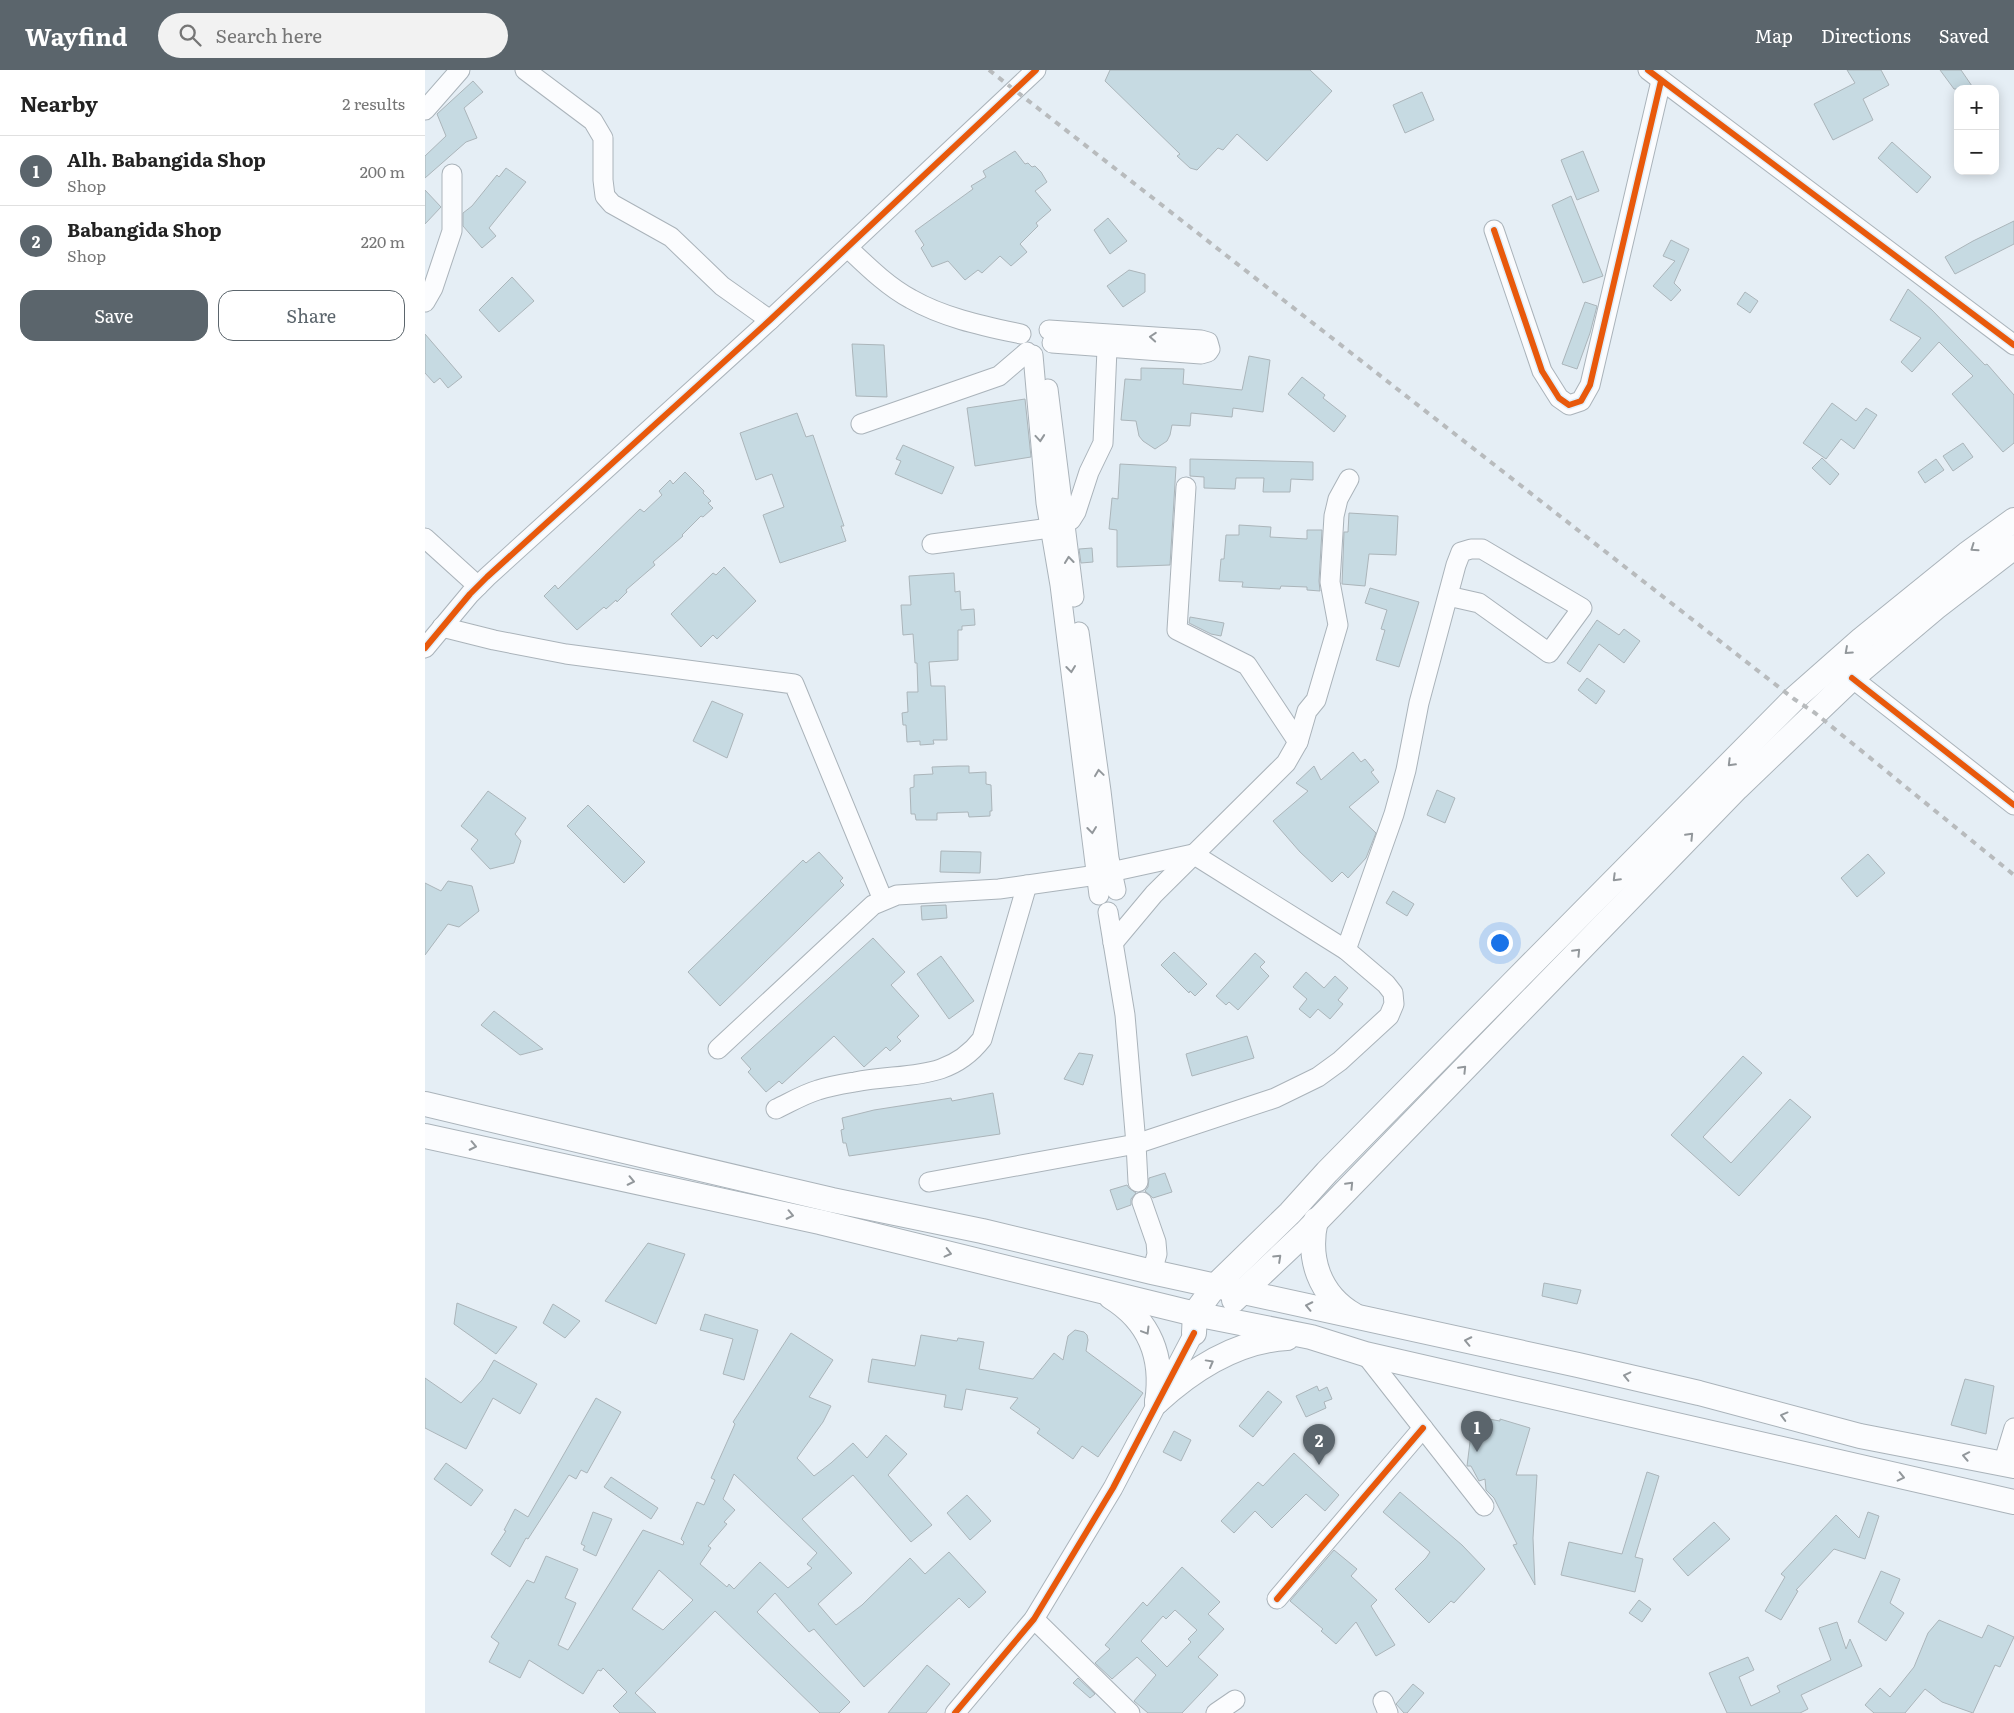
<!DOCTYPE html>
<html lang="en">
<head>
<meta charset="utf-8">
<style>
	body { margin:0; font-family:Literata,serif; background:#f2f2f2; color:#222 }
	.controls { position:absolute; right:15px; top:15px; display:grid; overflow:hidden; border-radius:10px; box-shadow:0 2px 12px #0003 }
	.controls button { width:45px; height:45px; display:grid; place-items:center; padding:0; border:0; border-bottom:1px solid #e0e0e0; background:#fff; color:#222; font:25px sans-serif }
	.you { position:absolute; left:1074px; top:872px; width:18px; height:18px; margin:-12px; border:4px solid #fff; border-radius:50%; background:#1a73e8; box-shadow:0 0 0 8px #1a73e833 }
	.badge { display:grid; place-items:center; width:32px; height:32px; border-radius:50%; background:#5b656c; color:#fff; font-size:16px; font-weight:700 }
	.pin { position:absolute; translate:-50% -41px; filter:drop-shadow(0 1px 2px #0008) }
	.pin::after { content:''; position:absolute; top:26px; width:18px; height:15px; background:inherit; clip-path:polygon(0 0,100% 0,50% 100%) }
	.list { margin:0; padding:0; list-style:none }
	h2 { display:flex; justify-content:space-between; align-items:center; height:65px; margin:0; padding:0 20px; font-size:21px }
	h2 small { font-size:16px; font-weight:400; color:#767676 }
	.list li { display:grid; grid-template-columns:32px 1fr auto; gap:15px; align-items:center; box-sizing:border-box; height:70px; padding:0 20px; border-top:1px solid #e0e0e0 }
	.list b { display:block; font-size:19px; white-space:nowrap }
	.list p { margin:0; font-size:16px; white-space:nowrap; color:#767676 }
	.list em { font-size:16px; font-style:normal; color:#767676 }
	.actions { display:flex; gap:10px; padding:15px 20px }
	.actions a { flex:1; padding:11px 0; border:1px solid #5b656c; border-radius:15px; text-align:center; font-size:18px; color:#5b656c }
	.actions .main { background:#5b656c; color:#fff }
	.icon { flex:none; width:28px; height:28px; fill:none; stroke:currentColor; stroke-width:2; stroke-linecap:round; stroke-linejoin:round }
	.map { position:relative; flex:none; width:1589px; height:1643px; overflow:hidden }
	header { display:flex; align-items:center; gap:30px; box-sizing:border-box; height:70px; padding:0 25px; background:#5b656c; color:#fff }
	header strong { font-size:24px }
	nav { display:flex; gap:28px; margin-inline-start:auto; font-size:18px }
	.search { width:350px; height:45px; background:#f2f2f2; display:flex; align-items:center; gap:12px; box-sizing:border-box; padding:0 18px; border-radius:28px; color:#767676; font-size:19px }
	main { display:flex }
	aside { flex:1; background:#fff }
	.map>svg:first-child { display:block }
	.building { fill:#c6dae2; stroke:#abb5ba; fill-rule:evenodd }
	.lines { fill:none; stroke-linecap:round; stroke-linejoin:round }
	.minor-casing { stroke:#aab3ba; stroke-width:21 }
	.major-casing { stroke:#aab3ba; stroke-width:26 }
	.minor { stroke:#fbfcfe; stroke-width:19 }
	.major { stroke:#fbfcfe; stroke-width:24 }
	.rail { stroke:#b8bbbd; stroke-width:4; stroke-dasharray:6 6; stroke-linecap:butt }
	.cycleway-casing { stroke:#dfeffb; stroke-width:9 }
	.cycleway { stroke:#e8590c; stroke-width:6 }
	.oneway { stroke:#92979b }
</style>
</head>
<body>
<header>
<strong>Wayfind</strong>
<div class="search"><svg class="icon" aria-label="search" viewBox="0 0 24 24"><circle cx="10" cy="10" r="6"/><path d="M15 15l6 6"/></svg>Search here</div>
<nav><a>Map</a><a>Directions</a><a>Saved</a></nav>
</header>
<main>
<aside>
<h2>Nearby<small>2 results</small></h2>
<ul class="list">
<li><span class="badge">1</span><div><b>Alh. Babangida Shop</b><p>Shop</p></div><em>200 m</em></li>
<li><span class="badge">2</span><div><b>Babangida Shop</b><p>Shop</p></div><em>220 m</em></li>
</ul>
<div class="actions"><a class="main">Save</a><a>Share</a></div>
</aside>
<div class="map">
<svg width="1589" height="1643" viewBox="0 0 1589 1643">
	<rect width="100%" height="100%" fill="#e5eef5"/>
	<g class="building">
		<polygon points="685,0 885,0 907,21 842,91 812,64 798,80 793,78 772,100 765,98 752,86 755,84 680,11"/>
		<polygon points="1422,0 1456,0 1464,15 1438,29 1448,50 1408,70 1389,34 1430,13"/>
		<polygon points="1515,0 1536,0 1549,19 1529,19"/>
		<polygon points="48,11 58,22 39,38 52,68 41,72 0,108 0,86 21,66 12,44"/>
		<polygon points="997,22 1009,50 980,63 968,35"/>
		<polygon points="1467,72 1506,107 1492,123 1453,88"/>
		<polygon points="590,81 600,94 603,93 607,97 610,96 616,102 622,112 610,121 626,140 611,153 613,156 595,174 602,182 586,196 575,186 557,203 553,200 540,210 523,191 507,197 496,178 499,175 490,161 548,119 546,116 561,107 558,101"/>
		<polygon points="1158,81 1174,121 1152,130 1136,90"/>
		<polygon points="81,98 101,112 64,158 71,166 57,178 38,156 38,143 47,136 72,105 74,107"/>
		<polygon points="0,120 16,137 0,154"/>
		<polygon points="1146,126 1178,206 1158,213 1127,135"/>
		<polygon points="683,148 702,171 685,184 669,160"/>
		<polygon points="1589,151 1589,174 1530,204 1520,187 1548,171"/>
		<polygon points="1246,170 1264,179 1249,213 1256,220 1246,231 1228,216 1250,191 1238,186"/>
		<polygon points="704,200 720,204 720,222 698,237 682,216"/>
		<polygon points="87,207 109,231 74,262 54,240"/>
		<polygon points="1483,219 1507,240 1560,295 1562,294 1589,325 1589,373 1578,382 1527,324 1548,306 1514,272 1487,302 1476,292 1496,268 1465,250"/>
		<polygon points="1320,222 1333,231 1325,243 1312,234"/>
		<polygon points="1160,232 1172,236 1165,263 1152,299 1137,294"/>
		<polygon points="0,264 37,307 23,318 15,308 9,313 0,303"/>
		<polygon points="427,274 459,275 462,327 431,326"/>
		<polygon points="824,286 845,290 838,342 808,338 807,347 766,343 765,356 747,355 745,365 742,371 730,379 718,371 714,366 711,351 696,350 700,309 716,310 716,298 759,299 758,314 817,320"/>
		<polygon points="877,307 900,325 898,328 921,346 909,362 863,324"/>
		<polygon points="600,329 606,387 550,396 542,338"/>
		<polygon points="1407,333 1431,351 1441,338 1452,345 1429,379 1416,369 1401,389 1378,373"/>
		<polygon points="372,343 381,367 388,365 419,456 416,456 421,471 355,493 338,445 359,437 347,404 331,410 315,363"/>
		<polygon points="1538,373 1548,387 1528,401 1518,386"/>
		<polygon points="478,375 529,397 517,424 470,404 476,391 471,389"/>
		<polygon points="1397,388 1414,404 1405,415 1387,398"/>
		<polygon points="765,389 888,392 888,410 866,409 865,422 838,422 839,408 811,408 810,419 779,418 779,407 765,406"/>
		<polygon points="1511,389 1519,400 1500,413 1493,402"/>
		<polygon points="695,394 751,397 745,495 692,497 692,460 684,459 687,428 693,429"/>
		<polygon points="260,402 279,421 278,423 286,431 283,433 288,438 278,447 276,446 257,465 258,466 228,492 230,495 201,520 202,522 192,532 191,530 181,539 179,537 152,560 119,526 130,515 133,519 215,439 219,442 237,425 234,421 245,410 248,414"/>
		<polygon points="924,443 973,446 971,485 944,484 940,516 917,514 919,462 923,462"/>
		<polygon points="814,455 846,457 845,467 882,469 882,460 897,460 894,511 895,521 882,520 882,517 856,516 855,519 817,517 818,512 794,511 796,489 799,489 801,465 814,465"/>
		<polygon points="667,478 668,492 656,493 654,479"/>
		<polygon points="299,497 331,531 292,569 288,565 276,577 246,544 288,503 291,505"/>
		<polygon points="529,503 530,522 535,521 536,540 549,539 550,555 537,556 537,560 533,560 533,590 504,592 506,616 520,616 522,670 508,670 509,674 495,675 495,671 482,672 481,655 478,655 477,643 483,642 482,622 493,622 492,593 490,593 488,564 478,565 476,535 486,535 484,506"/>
		<polygon points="945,518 994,532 974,597 951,590 960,560 956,559 962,540 940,533"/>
		<polygon points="765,547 799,553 796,566 786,564 764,553"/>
		<polygon points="1172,550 1194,565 1199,559 1215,571 1199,593 1174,574 1155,602 1142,593"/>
		<polygon points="1162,608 1180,621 1171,634 1153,620"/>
		<polygon points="287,631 318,644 302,688 268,671"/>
		<polygon points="928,682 936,692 940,689 949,700 946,702 954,712 924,737 951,763 941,788 923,808 917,802 907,812 875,782 848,751 883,721 871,713 889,696 896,710"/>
		<polygon points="533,696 544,696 544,703 561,702 561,714 566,715 567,741 565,741 565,746 544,747 543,742 512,743 512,750 491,750 490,744 486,744 485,718 489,717 489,705 508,704 507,697"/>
		<polygon points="1012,720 1030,728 1020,753 1002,745"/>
		<polygon points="63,721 101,748 90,764 96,771 89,793 65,799 46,779 53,770 36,756"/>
		<polygon points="163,735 220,792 199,813 142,756"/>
		<polygon points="516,781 556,782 555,803 515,802"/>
		<polygon points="394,782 418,808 415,811 419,815 295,936 263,902 378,790 381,793"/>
		<polygon points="1443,784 1460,803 1432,827 1416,808"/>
		<polygon points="23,811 47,816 54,841 34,857 23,854 0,885 0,813 16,821"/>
		<polygon points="968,821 989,834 982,846 961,833"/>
		<polygon points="521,835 522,848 497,850 496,836"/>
		<polygon points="448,868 480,902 466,915 494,946 472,967 476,971 465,981 461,977 439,997 409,966 357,1014 354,1011 341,1022 323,1002 326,999 316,988"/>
		<polygon points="749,882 782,914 770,926 765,921 764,923 736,895"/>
		<polygon points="830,883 840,892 835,897 844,906 813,940 804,932 801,935 791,926"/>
		<polygon points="516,886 549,931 524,949 492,904"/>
		<polygon points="881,902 899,918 910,906 923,918 913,930 918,934 905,949 893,939 885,948 874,939 882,929 868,917"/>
		<polygon points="69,941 118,979 95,985 56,955"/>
		<polygon points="822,966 829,988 767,1006 761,984"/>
		<polygon points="654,983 668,985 658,1015 639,1009"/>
		<polygon points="1318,986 1337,1003 1278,1067 1306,1093 1365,1029 1386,1047 1314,1126 1246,1065"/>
		<polygon points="568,1023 575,1064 424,1086 421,1073 418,1073 416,1060 419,1059 417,1048 449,1040 526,1028 527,1031"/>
		<polygon points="740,1103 747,1122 728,1128 720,1121 723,1117 724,1108"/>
		<polygon points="702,1115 704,1118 711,1123 706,1129 706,1135 692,1140 685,1120"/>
		<polygon points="223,1173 260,1184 231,1254 180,1231"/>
		<polygon points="1119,1213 1156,1220 1152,1234 1117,1226"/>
		<polygon points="32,1233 92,1257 71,1284 29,1254"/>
		<polygon points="128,1234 155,1251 140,1268 118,1253"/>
		<polygon points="280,1244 333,1260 319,1310 298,1304 308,1269 275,1260"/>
		<polygon points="650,1260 659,1262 662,1265 663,1270 661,1281 718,1323 673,1387 657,1376 648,1389 612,1363 615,1359 585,1338 593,1328 541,1319 537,1340 519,1337 521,1325 443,1312 447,1289 490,1296 496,1265 532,1271 533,1268 559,1272 554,1299 608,1309 629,1283 638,1290 643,1266"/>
		<path d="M366,1263L408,1290L384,1327L406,1336L398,1352L372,1388L389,1406L406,1393L428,1373L442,1388L461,1365L482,1384L463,1405L507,1455L486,1472L428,1405L377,1449L427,1503L393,1534L411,1555L437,1535L485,1488L500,1504L524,1482L561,1522L544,1538L534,1528L439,1617L389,1559L384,1562L350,1523L332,1542L425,1632L414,1643H395L290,1541L210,1623L231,1643H195L188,1636L202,1622L178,1598L176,1601L173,1600L158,1624L104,1590L95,1608L64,1592L74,1573L66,1567L102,1510L109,1513L121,1486L153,1499L140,1528L151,1533L133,1575L143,1580L218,1460L258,1475L259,1472L256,1469L272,1432L279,1435L290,1410L286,1408L310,1354L308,1352ZM309,1404L392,1483L382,1494L387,1498L363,1518L335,1492L309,1519L304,1514L302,1517L275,1494L286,1478L283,1476L302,1454L299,1452L310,1440L298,1429ZM234,1500L268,1530L238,1560L207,1539Z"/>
		<polygon points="69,1290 112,1314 95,1344 68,1328 41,1379 0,1358 0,1308 36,1333 57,1310"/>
		<polygon points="1540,1309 1569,1316 1561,1364 1526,1355"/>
		<polygon points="892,1316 894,1321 902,1317 907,1329 899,1332 901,1338 881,1347 871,1326"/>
		<polygon points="843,1321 857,1332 828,1367 814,1356"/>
		<polygon points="171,1328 196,1342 162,1403 156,1400 151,1409 144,1405 103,1469 101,1468 85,1497 66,1484 81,1461 79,1460 90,1439 103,1447"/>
		<polygon points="1058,1348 1075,1351 1075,1349 1105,1358 1091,1405 1112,1405 1108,1468 1110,1515 1088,1475 1092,1474 1069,1428 1061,1420 1060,1409 1054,1411 1046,1396 1042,1396 1047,1356 1057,1358"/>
		<polygon points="749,1361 766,1370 756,1391 738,1382"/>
		<polygon points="869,1383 914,1425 900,1441 881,1424 847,1458 830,1441 809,1463 796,1451 833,1412 838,1416"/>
		<polygon points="21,1393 58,1420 46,1436 9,1409"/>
		<polygon points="1222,1402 1234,1406 1210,1487 1218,1489 1210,1522 1136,1505 1144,1472 1197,1484"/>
		<polygon points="186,1407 233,1438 226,1449 179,1417"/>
		<polygon points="975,1422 1037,1475 1060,1499 1029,1533 1026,1531 1004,1553 970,1519 1001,1488 1005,1482 958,1442"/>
		<polygon points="542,1425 566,1451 545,1470 522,1443"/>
		<polygon points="168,1442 187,1449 171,1486 158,1480 160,1476 156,1474"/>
		<polygon points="1443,1442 1454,1446 1440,1489 1409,1479 1371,1520 1373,1521 1356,1550 1340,1541 1360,1507 1356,1504 1411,1445 1434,1468"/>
		<polygon points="1289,1452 1305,1469 1263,1506 1248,1489"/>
		<polygon points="909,1480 932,1499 926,1506 952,1530 946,1536 970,1575 951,1586 931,1552 911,1574 896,1561 898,1559 865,1531"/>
		<path d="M757,1497L795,1532L783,1544L799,1559L773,1587L793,1605L757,1643H723L709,1631L731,1605L712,1587L687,1609L670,1593L685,1579L680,1575L718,1532L722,1536ZM750,1540L772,1560L763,1569L766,1572L742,1597L716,1571L738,1546L741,1549Z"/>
		<polygon points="1456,1501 1475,1509 1465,1533 1479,1543 1461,1571 1433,1552"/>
		<polygon points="1214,1530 1226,1539 1217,1552 1204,1543"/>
		<polygon points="1514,1550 1557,1568 1563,1555 1589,1567 1575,1597 1570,1595 1548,1643 1517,1632 1500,1619 1480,1643 1449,1643 1440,1635 1455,1618 1465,1627 1489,1597 1503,1563"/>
		<polygon points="1412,1552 1421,1579 1425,1569 1437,1596 1376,1625 1383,1639 1375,1643 1302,1643 1284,1603 1323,1587 1329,1600 1314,1607 1326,1636 1355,1622 1352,1616 1406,1590 1394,1558"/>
		<polygon points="502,1595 525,1614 501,1643 463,1643"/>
		<polygon points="653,1608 670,1624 665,1628 648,1613"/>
		<polygon points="988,1614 999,1623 982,1643 979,1643 971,1634"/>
	</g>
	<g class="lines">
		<g class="minor-casing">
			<g id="minor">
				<polyline points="100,0 168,51 178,68 178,110 180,126 187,134 246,167 297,216 345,250"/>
				<polyline points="1223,0 1589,275"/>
				<polyline points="0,40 35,0"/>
				<polyline points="1069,160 1117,301 1134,328 1144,335 1156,331 1165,315 1236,11"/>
				<path d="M423,178C442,196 462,216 486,229C519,248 559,256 596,264"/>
				<polyline points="0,232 8,218 27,161 27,104"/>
				<polyline points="624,260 776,270 783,272 785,279 783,282 776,284 627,273"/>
				<polyline points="608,285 621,433 635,515 674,825"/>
				<polyline points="623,319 649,527"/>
				<polyline points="436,354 574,306 602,282"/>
				<polyline points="761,417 752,560 822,595 873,672"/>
				<polyline points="0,468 53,516"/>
				<polyline points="507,474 625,458 646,450 651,442 664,402 678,373 682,279"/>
				<polyline points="17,557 69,570 141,584 369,614 458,830"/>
				<polyline points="654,562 676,721 684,788 691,820"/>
				<polyline points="0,578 45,524 62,507 345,250 611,0"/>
				<polyline points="1427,608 1589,735"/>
				<polyline points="683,842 700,945 711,1074 713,1112"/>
				<polyline points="688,873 729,824 861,693 873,672 882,641 891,630 913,555 905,512 909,446 913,429 924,409"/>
				<polyline points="921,880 969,744 981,700 994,633 1031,495 1036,482 1046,479 1057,479 1157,538 1124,583 1054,533 1023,526"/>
				<polyline points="293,979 448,835 472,825 574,819 672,805 768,784 921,880 961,914 968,923 969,934 964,946 915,991 893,1007 850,1028 711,1074 504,1112"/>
				<path d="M351,1039C364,1033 379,1024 393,1020C405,1016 418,1014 430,1012C478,1002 523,1013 557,969L602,815"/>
				<polyline points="717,1132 731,1172 732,1184 727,1202"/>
				<polyline points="940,1284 1059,1436"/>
				<polyline points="1578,1394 1589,1358"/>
				<polyline points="852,1529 998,1358"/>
				<polyline points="609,1549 705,1643"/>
				<polyline points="958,1631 963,1643"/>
				<polyline points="530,1643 609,1549 688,1418 769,1263"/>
				<polyline points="791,1643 810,1630"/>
			</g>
		</g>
		<g class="major-casing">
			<g id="major">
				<polyline points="0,1034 407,1130 557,1161 727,1202 1153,1295 1274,1323 1435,1366 1589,1396"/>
				<polyline points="0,1066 395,1152 770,1244 886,1267 940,1284 1589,1432"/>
				<path d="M891,1150C882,1188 894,1225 929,1245"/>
				<path d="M686,1227C725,1251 739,1287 732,1332"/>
				<polyline points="809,1230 880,1163 1312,718 1427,608 1510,538 1589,477"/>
				<polyline points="769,1263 770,1243 790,1216 865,1143 902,1102 1087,914 1369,629 1437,569 1542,484 1589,450"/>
				<path d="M732,1332C768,1299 812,1271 862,1268"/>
			</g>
		</g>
		<use href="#minor" class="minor"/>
		<use href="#major" class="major"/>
		<polyline class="rail" points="564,0 1369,629 1390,643 1589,805"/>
		<g class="cycleway-casing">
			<g id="cycleway">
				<polyline points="1223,0 1589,275"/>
				<polyline points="1069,160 1117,301 1134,328 1144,335 1156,331 1165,315 1236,11"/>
				<polyline points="0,578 45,524 62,507 345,250 611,0"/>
				<polyline points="1427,608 1589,735"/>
				<polyline points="852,1529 998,1358"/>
				<polyline points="530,1643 609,1549 688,1418 769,1263"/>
			</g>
		</g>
		<use href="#cycleway" class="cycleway"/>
	</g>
	<defs><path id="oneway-chevron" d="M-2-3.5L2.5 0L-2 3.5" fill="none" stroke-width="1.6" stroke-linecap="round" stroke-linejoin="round" transform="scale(1.25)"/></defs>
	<g class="oneway">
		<use href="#oneway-chevron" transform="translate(728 267) rotate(-176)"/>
		<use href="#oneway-chevron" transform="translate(615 368) rotate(85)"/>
		<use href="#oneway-chevron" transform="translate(1549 478) rotate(145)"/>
		<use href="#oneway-chevron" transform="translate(644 490) rotate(-96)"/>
		<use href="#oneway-chevron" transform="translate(1423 581) rotate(138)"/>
		<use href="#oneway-chevron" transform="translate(646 599) rotate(83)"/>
		<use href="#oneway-chevron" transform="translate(1306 693) rotate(135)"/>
		<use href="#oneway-chevron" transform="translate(674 703) rotate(-98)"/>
		<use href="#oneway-chevron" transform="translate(667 760) rotate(83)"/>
		<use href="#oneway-chevron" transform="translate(1265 766) rotate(-46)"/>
		<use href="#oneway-chevron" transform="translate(1191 808) rotate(135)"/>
		<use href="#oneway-chevron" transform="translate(1152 882) rotate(-46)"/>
		<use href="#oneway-chevron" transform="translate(1038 999) rotate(-46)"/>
		<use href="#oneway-chevron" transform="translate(48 1076) rotate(12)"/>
		<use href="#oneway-chevron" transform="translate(206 1111) rotate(12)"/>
		<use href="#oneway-chevron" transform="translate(925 1115) rotate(-46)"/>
		<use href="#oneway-chevron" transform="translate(365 1145) rotate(12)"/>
		<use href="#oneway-chevron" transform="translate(523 1183) rotate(14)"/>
		<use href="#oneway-chevron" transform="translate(853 1188) rotate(-43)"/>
		<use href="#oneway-chevron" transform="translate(884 1236) rotate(-168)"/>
		<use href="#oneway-chevron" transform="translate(721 1261) rotate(59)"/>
		<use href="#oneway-chevron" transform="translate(1043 1271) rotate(-168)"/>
		<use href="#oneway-chevron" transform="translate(785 1293) rotate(-29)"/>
		<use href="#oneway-chevron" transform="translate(1202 1306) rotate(-167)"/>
		<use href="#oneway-chevron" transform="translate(1359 1346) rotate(-165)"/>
		<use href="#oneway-chevron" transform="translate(1541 1386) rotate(-169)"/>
		<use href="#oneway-chevron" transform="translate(1476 1407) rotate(13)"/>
	</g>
</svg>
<div class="controls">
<button>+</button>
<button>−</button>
</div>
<div class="you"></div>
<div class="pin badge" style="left:1052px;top:1382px">1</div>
<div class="pin badge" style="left:894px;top:1395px">2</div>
</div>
</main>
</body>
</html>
